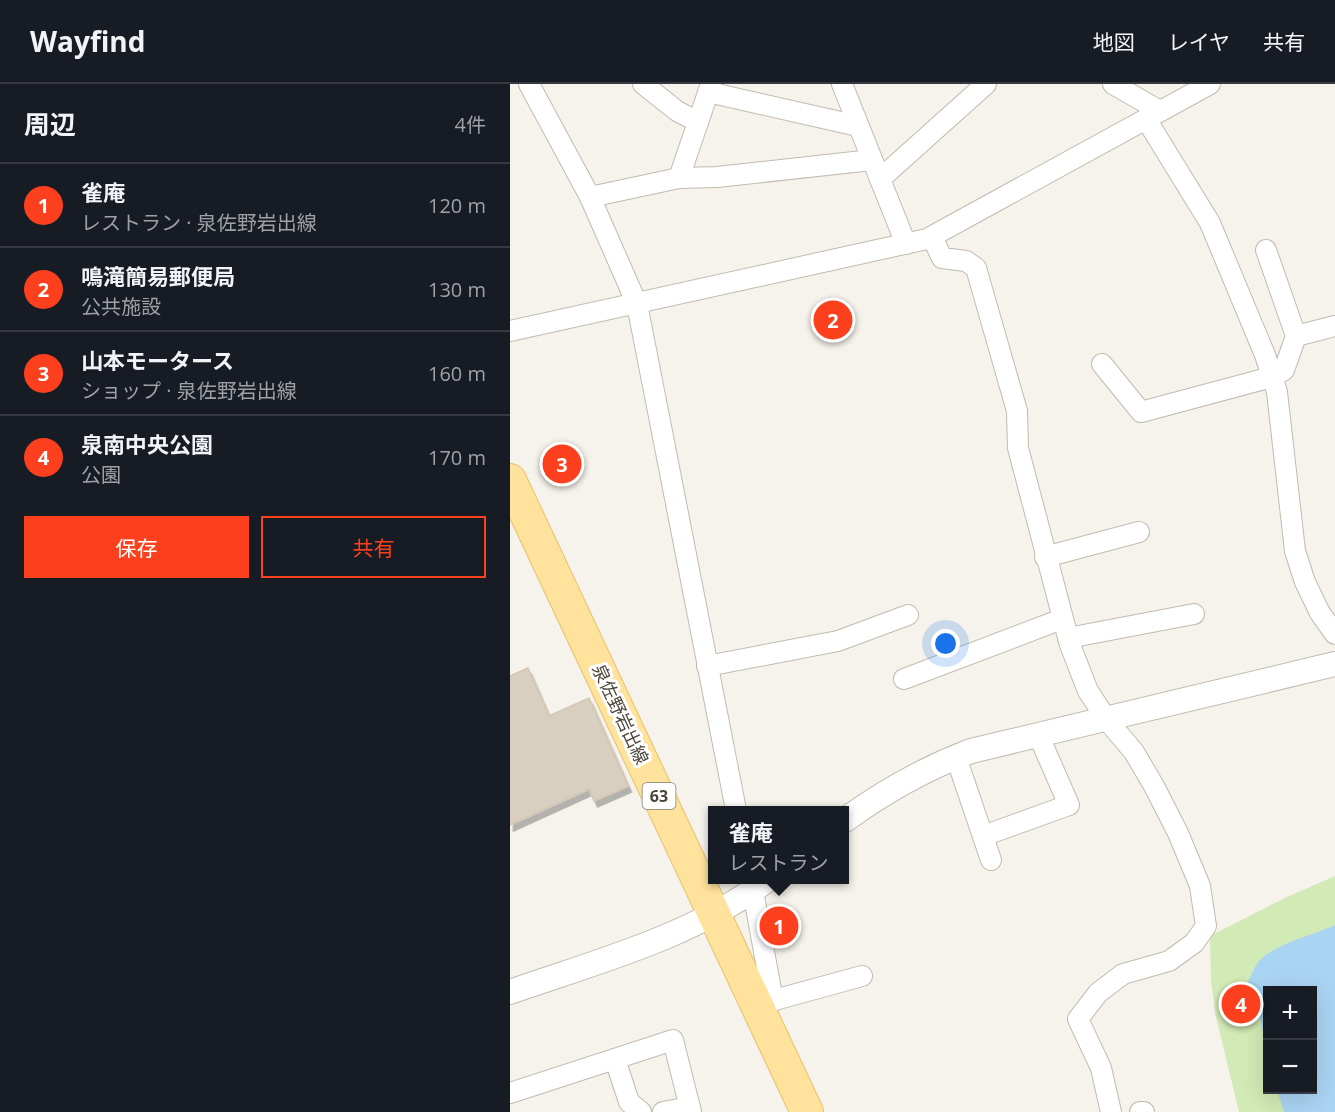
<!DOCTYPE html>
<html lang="ja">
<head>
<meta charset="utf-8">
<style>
	body { margin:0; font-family:"Open Sans","Noto Sans JP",sans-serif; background:#242831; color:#f1f3f6 }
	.controls { position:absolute; right:18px; bottom:18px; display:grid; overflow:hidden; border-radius:0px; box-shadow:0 6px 24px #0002 }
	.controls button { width:54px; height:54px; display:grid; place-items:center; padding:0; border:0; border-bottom:2px solid #363941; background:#171b24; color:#f1f3f6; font:30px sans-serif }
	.you { position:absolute; left:436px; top:560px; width:21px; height:21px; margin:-15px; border:4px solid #fff; border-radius:50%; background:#1a73e8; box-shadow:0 0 0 9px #1a73e833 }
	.badge { display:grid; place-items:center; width:39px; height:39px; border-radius:50%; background:#fc3f1d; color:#fff; font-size:20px; font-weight:700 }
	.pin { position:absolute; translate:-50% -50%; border:3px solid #fff; box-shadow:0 2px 6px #0006 }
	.popup { position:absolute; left:198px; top:722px; width:141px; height:78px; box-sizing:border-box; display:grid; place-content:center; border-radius:0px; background:#171b24; filter:drop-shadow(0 2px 4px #0005); font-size:20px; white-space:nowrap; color:#9ea1a6 }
	.popup b { font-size:22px; color:#f1f3f6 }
	.popup::after { content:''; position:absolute; left:50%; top:100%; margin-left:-12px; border:12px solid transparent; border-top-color:#171b24 }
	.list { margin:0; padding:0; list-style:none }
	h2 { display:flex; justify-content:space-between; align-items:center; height:78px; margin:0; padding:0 24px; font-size:26px }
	h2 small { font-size:20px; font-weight:400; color:#9ea1a6 }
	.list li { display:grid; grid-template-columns:39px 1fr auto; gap:18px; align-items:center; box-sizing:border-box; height:84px; padding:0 24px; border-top:2px solid #363941 }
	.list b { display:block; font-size:22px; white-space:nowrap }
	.list p { margin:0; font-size:20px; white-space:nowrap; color:#9ea1a6 }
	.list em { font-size:20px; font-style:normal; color:#9ea1a6 }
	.actions { display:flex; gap:12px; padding:18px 24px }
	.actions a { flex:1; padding:14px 0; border:2px solid #fc3f1d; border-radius:0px; text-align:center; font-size:21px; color:#fc3f1d }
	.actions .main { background:#fc3f1d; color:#fff }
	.map { position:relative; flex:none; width:825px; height:1028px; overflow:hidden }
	header { display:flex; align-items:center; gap:36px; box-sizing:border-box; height:84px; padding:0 30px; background:#171b24; border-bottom:2px solid #363941 }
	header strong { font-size:28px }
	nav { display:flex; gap:33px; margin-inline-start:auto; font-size:21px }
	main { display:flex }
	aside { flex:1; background:#171b24 }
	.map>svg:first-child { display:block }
	.green { fill:#d2eab5; fill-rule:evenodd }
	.water { fill:#a9d4f2 }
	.building { fill:#d8cfc1; stroke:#d3c7b4; stroke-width:1.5; filter:url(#shadow) }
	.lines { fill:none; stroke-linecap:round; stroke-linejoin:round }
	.minor-casing { stroke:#c2bbae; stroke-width:22 }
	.tertiary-casing { stroke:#c2bbae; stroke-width:26 }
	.primary-casing { stroke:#e6c16a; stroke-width:34 }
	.minor { stroke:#fff; stroke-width:20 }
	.tertiary { stroke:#fff; stroke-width:24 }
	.primary { stroke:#ffe39c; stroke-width:32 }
	.labels { text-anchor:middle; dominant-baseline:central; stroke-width:6; stroke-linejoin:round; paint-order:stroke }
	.shield { fill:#fff; stroke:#817c74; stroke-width:1.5 }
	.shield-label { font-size:16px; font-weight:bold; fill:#4b4439 }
	.street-label { font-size:18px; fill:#4b4439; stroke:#fff }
</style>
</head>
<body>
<header>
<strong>Wayfind</strong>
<nav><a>地図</a><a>レイヤ</a><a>共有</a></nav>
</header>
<main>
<aside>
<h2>周辺<small>4件</small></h2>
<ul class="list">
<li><span class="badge">1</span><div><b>雀庵</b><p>レストラン · 泉佐野岩出線</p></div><em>120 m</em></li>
<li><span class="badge">2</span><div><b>鳴滝簡易郵便局</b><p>公共施設</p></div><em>130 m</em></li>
<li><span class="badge">3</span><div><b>山本モータース</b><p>ショップ · 泉佐野岩出線</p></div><em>160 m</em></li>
<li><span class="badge">4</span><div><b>泉南中央公園</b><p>公園</p></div><em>170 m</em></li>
</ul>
<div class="actions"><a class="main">保存</a><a>共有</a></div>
</aside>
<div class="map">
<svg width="825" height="1028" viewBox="0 0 825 1028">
	<defs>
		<filter id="shadow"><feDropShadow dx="3.5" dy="6" stdDeviation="0" flood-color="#0004"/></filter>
	</defs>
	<rect width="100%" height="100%" fill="#f6f3ec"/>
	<path class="green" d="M825,792V1028H729L706,933L701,898L700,852L777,813ZM758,906H802V1006H758Z"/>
	<path class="water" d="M825,841V1028H774L767,1006H802V906H758L757,966L750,934L738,898C741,892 744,883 749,877C764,860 804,851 825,841Z"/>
	<polygon class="building" points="18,584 39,632 79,614 118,702 84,717 79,705 0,741 0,592"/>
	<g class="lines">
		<g class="minor-casing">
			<g id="minor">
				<polyline points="19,0 80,113 127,220 226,726"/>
				<polyline points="133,0 167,27 188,38"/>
				<polyline points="332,0 396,160"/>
				<polyline points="603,0 650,27"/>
				<polyline points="198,8 348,42"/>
				<polyline points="636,35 700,139 755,271 767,308 785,467 795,498 810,529 825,550"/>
				<polyline points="169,94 201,0"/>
				<polyline points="370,95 476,0"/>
				<polyline points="80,113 169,94 207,93 362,76"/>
				<polyline points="422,153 432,174 456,177 466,184 507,327 508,364 560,561 578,607 597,636 624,668 644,702 668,749 690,802 696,842 684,859 659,877 613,890 588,909 568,935 591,984 601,1028"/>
				<polyline points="0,247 417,155 700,0"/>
				<polyline points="786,252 825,242"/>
				<polyline points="592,280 631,328 762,293 774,286 786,252 756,166"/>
				<polyline points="535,473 629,448"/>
				<polyline points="558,554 684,530"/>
				<polyline points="197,582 328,557 398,531"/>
				<polyline points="394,595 552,535"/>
				<polyline points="446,673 481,776"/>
				<polyline points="473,752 559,721 528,650"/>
				<polyline points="241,796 263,917"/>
				<polyline points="250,920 352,892"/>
				<polyline points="105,975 119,1018 131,1028"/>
				<polyline points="0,1009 163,956 181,1028"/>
				<polyline points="153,1028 180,1023"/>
				<polyline points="630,1028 634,1028"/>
			</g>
		</g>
		<g class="tertiary-casing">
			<g id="tertiary">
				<path d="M335,736C376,706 414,685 461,667L825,580"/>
				<path d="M0,908C88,877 182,853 257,796"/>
			</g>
		</g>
		<g class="primary-casing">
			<polyline id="primary" points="0,396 297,1028"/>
		</g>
		<use href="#minor" class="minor"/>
		<use href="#tertiary" class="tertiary"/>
		<use href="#primary" class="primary"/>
	</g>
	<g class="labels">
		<rect class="shield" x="132.5" y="699" width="33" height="26" rx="4.5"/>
		<g class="shield-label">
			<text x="149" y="712">63</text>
		</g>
		<g class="street-label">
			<text transform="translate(111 630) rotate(65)">泉佐野岩出線</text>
		</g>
	</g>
</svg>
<div class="controls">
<button>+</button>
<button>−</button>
</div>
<div class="you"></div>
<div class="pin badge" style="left:269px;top:842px">1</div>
<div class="popup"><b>雀庵</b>レストラン</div>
<div class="pin badge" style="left:323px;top:236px">2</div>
<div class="pin badge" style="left:52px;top:380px">3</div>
<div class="pin badge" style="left:731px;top:920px">4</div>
</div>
</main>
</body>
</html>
